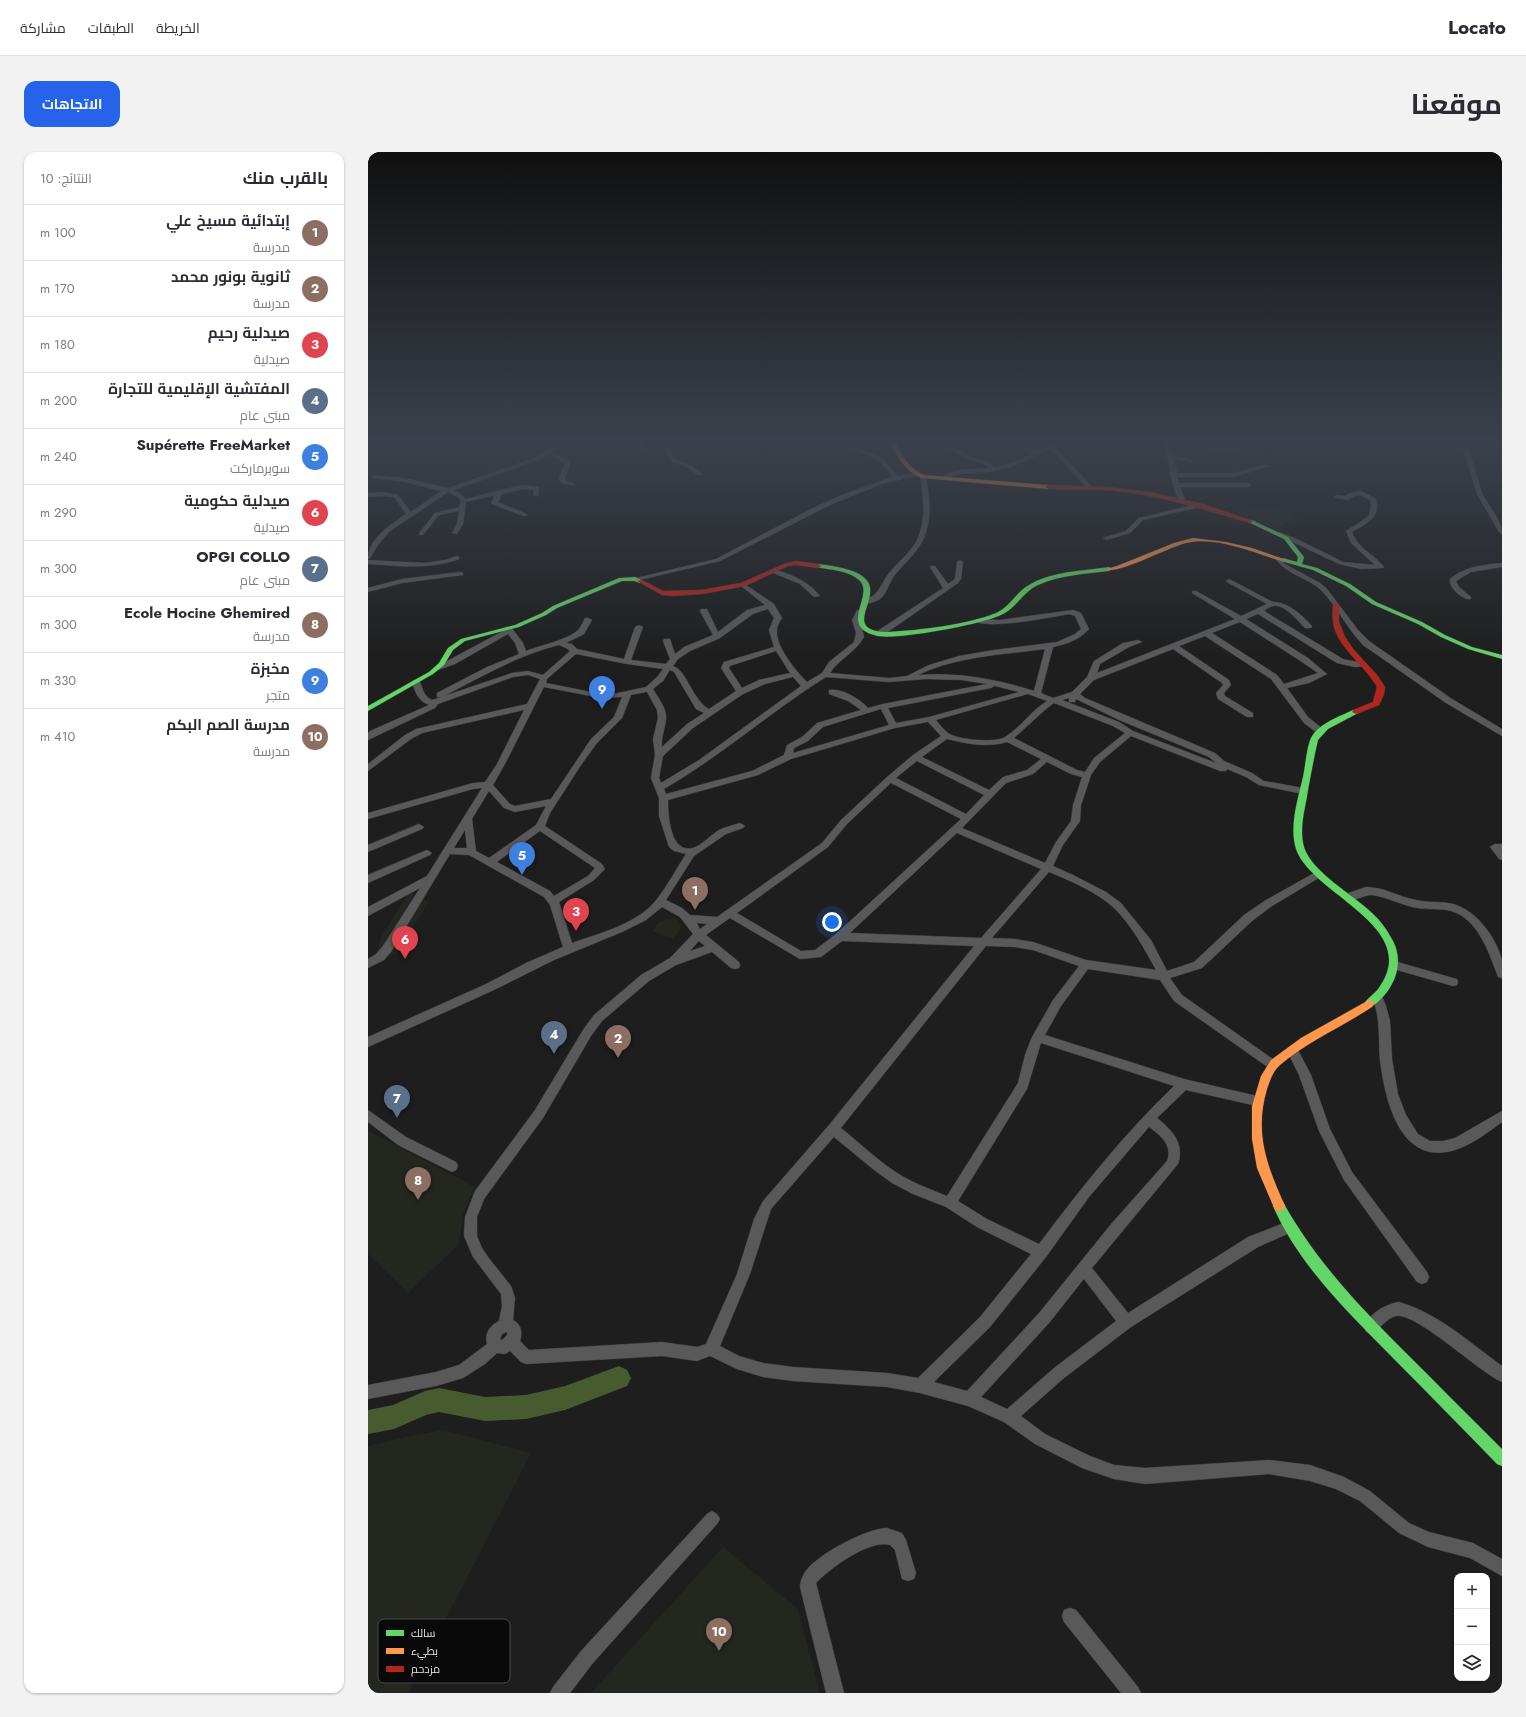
<!DOCTYPE html>
<html lang="ar">
<head>
<meta charset="utf-8">
<style>
	body { margin:0; font-family:Jost,Cairo,sans-serif; background:#f2f2f3; color:#2b2b33; direction:rtl }
	.controls { position:absolute; right:12px; bottom:12px; display:grid; overflow:hidden; border-radius:8px; box-shadow:0 1px 3px #0004 }
	.controls button { width:36px; height:36px; display:grid; place-items:center; padding:0; border:0; border-bottom:1px solid #e1e1e2; background:#fff; color:#2b2b33; font:20px sans-serif }
	.you { position:absolute; left:464px; top:770px; width:14px; height:14px; margin:-10px; border:3px solid #fff; border-radius:50%; background:#1a73e8; box-shadow:0 0 0 6px #1a73e833 }
	.badge { display:grid; place-items:center; width:26px; height:26px; border-radius:50%; background:#2563eb; color:#fff; font-size:13px; font-weight:700 }
	.pin { position:absolute; translate:-50% -33px; filter:drop-shadow(0 1px 2px #0008) }
	.pin::after { content:''; position:absolute; top:21px; width:14px; height:12px; background:inherit; clip-path:polygon(0 0,100% 0,50% 100%) }
	.list { margin:0; padding:0; list-style:none }
	h2 { display:flex; justify-content:space-between; align-items:center; height:52px; margin:0; padding:0 16px; font-size:17px }
	h2 small { font-size:13px; font-weight:400; color:#7c7c81 }
	.list li { display:grid; grid-template-columns:26px 1fr auto; gap:12px; align-items:center; box-sizing:border-box; height:56px; padding:0 16px; border-top:1px solid #e1e1e2 }
	.list b { display:block; font-size:15px; white-space:nowrap }
	.list p { margin:0; font-size:13px; white-space:nowrap; color:#7c7c81 }
	.list em { font-size:13px; font-style:normal; color:#7c7c81 }
	.icon { flex:none; width:22px; height:22px; fill:none; stroke:currentColor; stroke-width:2; stroke-linecap:round; stroke-linejoin:round }
	.map { position:relative; flex:none; width:1134px; height:1541px; overflow:hidden; direction:ltr; border-radius:12px }
	header { display:flex; align-items:center; gap:24px; box-sizing:border-box; height:56px; padding:0 20px; background:#fff; border-bottom:1px solid #e1e1e2 }
	header strong { font-size:19px }
	nav { display:flex; gap:22px; margin-inline-start:auto; font-size:14px }
	.intro { display:flex; align-items:center; justify-content:space-between; box-sizing:border-box; height:96px; padding:0 24px }
	h1 { margin:0; font-size:28px }
	.button { padding:10px 18px; border-radius:12px; background:#2563eb; color:#fff; font-size:14px; font-weight:700 }
	main { display:flex; gap:24px; padding:0 24px }
	aside { flex:1; background:#fff; border-radius:12px; box-shadow:0 1px 3px #0004 }
	.map>svg:first-child { display:block }
	.built { fill:#232720 }
	.lines { fill:none; stroke-linecap:round; stroke-linejoin:round }
	.river { fill:#485b2e; fill-rule:evenodd }
	.street-casing { stroke:#3a3a3a; stroke-width:1 }
	.fast-casing { stroke:#3a3a3a; stroke-width:1 }
	.slow-casing { stroke:#3a3a3a; stroke-width:1 }
	.jam-casing { stroke:#3a3a3a; stroke-width:1 }
	.street { fill:#59595a; fill-rule:evenodd }
	.fast { fill:#63d668; fill-rule:evenodd }
	.slow { fill:#ff974d; fill-rule:evenodd }
	.jam { fill:#b3261e; fill-rule:evenodd }
	.key { fill:#080908; stroke:#4a4b4a; stroke-width:1 }
	.key-label { font-size:11px; fill:#e5e5e4 }
</style>
</head>
<body>
<header>
<strong>Locato</strong>
<nav><a>الخريطة</a><a>الطبقات</a><a>مشاركة</a></nav>
</header>
<div class="intro"><h1>موقعنا</h1><a class="button">الاتجاهات</a></div>
<main>
<div class="map">
<svg width="1134" height="1541" viewBox="0 0 1134 1541">
	<rect width="100%" height="100%" fill="#1e1e1e"/>
	<g class="built">
		<polygon points="908,354 930,366 907,377 865,359"/>
		<polygon points="41,740 61,750 28,802 12,804 9,800 13,785"/>
		<polygon points="307,765 314,776 304,787 284,779 291,770"/>
		<polygon points="0,979 107,1035 95,1062 91,1092 40,1141 0,1102"/>
		<polygon points="75,1278 163,1301 40,1541 0,1541 0,1294 42,1284"/>
		<polygon points="355,1395 430,1457 452,1541 223,1541"/>
	</g>
	<g class="lines">
		<polygon class="river" points="251,1214 259,1218 263,1226 259,1234 197,1258 158,1267 117,1269 71,1260 58,1263 26,1277 0,1282 0,1258 25,1253 57,1239 71,1236 117,1245 158,1243 197,1234"/>
		<g class="street-casing">
			<g id="street">
				<path d="M191,291H199L185,300L203,310L197,326L198,329L207,332V334L193,331L191,326L197,311L181,302L170,308L86,338L94,343L97,347L154,333L171,335L170,344L165,343L166,338L154,337L134,342L130,350L159,362V364H155L124,352L123,351L127,343L98,350L95,372L89,382L84,381L89,372L91,359L71,363L55,383H51V381L67,361L91,355L93,350L90,345L80,340L22,379L10,393L2,406L0,407C0,386 23,373 38,362L26,345L16,344L0,345V341L16,340L30,343L43,360L73,339L37,330L6,326L4,325V323L37,326L80,336L166,306Z"/>
				<polygon points="271,291 277,291 276,295 280,298 279,299 275,299 271,296"/>
				<polygon points="295,291 301,291 301,295 308,308 321,312 334,321 334,323 330,323 317,314 304,310 295,295"/>
				<polygon points="480,291 486,291 491,296 514,306 530,324 548,321 551,323 514,332 464,352 352,409 267,429 264,427 348,407 443,357 476,342 525,325 510,308 487,298"/>
				<path d="M559,291H570L588,296L603,305L620,310L627,315L646,310L664,302L647,291H654L668,300L680,294L678,291H694L687,295L725,336L720,337L683,297L641,316L620,320L591,322L577,327H573V325C588,316 604,317 621,316L616,312L599,307L584,298Z"/>
				<polygon points="739,291 768,291 765,293 742,293"/>
				<path d="M797,291H803L805,303L826,308L823,310L806,307L809,321H866L899,312L902,314L866,325H809L811,331H880L883,333L880,335H812L818,350L815,352C804,346 800,304 797,291Z"/>
				<polygon points="805,291 828,291 870,295 873,297 870,299"/>
				<path d="M1093,291H1099C1106,308 1108,326 1115,343C1121,356 1134,367 1134,382L1131,380L1109,342Z"/>
				<path d="M555,323L558,325C561,343 564,362 558,380C553,398 538,409 526,424C521,431 519,441 512,447C507,450 500,452 494,452V448C512,444 511,434 521,421C528,412 537,405 544,396C559,376 556,348 552,325Z"/>
				<path d="M993,339L1007,346C1015,364 998,372 984,380C989,396 1006,402 1016,415L1015,416L993,417L971,412L908,382L911,380L929,387L975,410L1007,413L983,391L978,379L1001,364L1003,354L1002,348C991,342 990,342 979,348L966,345L969,343L978,344L980,342Z"/>
				<polygon points="830,352 833,354 832,355 775,368 762,381 738,388 735,386 758,379 771,366"/>
				<path d="M89,404L91,405V407C61,418 31,414 0,412V408L57,411L77,408Z"/>
				<path d="M908,405H912L917,412L952,431L959,437L990,478L1001,489L1084,547L1134,577V584L1078,551L995,493C979,476 969,455 954,439C940,425 918,423 907,406Z"/>
				<polygon points="592,408 595,410 593,427 590,431 514,484 508,484 508,480 575,436 562,415 563,414 567,414 580,432 587,427 589,410"/>
				<path d="M1134,411V415L1103,420L1088,429L1091,435L1103,445V447C1095,449 1080,435 1082,427C1097,414 1116,413 1134,411Z"/>
				<path d="M405,417C423,422 440,429 452,444L446,445L432,432L403,420V418Z"/>
				<polygon points="93,420 95,421 95,423 34,431 0,440 0,436 34,427"/>
				<path d="M861,427L905,450C920,450 934,463 944,474L943,476H937C930,469 916,451 905,454C902,455 898,457 896,459L975,507C981,509 996,510 999,512L998,514L987,515L969,511L890,462L878,467L940,506L959,522L941,531L919,536L940,565L955,577L956,579L955,581H949L936,571L903,527L837,484L811,494L861,528L863,533L856,541L857,544L885,561V565H879L850,547L848,541L855,533L854,531L805,497L726,528L712,542L717,546L847,601L856,609L884,621L896,629L935,636L939,639L935,642L891,633L878,625L859,617L858,619H852L763,584L732,610L723,623L713,653L712,669L695,693L685,714L705,723L738,740L753,751L783,788L799,819L826,810L876,763L898,748L948,720H954L956,722L954,724L904,754L884,769L834,816L802,826L814,843L909,910L911,913L909,916L905,918L901,916L806,849L792,828L720,817L693,854L677,883L816,927L889,944L893,945L895,949L893,953L889,954L818,938L789,966C804,978 817,991 810,1012L724,1116L760,1161L880,1085L921,1069L926,1071L927,1075L926,1079L890,1095L763,1175L696,1226L653,1264L677,1282L722,1304L746,1313L777,1316L901,1308L942,1313L976,1325L1002,1339L1041,1371L1061,1380L1105,1391L1134,1407V1424L1102,1406L1060,1395L1031,1381L992,1349L968,1337L942,1329L901,1322L777,1332L746,1327L714,1316L667,1292L636,1270L600,1254L552,1241L519,1235L425,1229L395,1225L369,1217L342,1204L329,1209L294,1204L158,1212L153,1210L142,1199L137,1202L129,1201L117,1212L95,1226L68,1234L0,1247V1233L68,1220L91,1213L119,1192C116,1182 122,1173 131,1169L134,1154L133,1142L105,1105L96,1084L97,1065L107,1039L167,958L215,878L226,863L273,823L302,806L325,782L312,765L294,755L278,768L254,780L186,808L126,838L0,895V885L118,832L158,811L195,795L182,753L176,745L101,703L82,702L23,800L16,808L0,816V807L8,802L15,794L52,736L0,764V755L59,724L114,636L105,637L0,667V661L105,631L117,630L129,612L156,558L54,581L43,587L0,619V612L37,583L48,577L159,552L172,527L160,523L145,525L70,552L67,556L0,588V581L2,579L61,553C50,549 47,540 44,530L45,528H51C55,536 55,544 64,548L73,545H69V541L119,515L151,502L147,491L140,482L87,512L70,518L66,516L137,478V475H143L155,491L158,499C170,494 203,487 211,477C213,474 215,470 217,466H220L224,468L216,482L198,491L204,492L209,497L256,507L267,475L271,473L275,475L263,508L298,512L302,507L295,489L296,487H302L307,502L316,495L345,483L332,459L333,457H339L350,480L379,458L397,453L373,434V432L375,431L406,452L414,466C412,469 409,474 409,478C407,494 428,519 439,530L454,521L461,510L486,490L488,481L484,468L489,458H492L496,460L492,468L496,485C488,500 471,507 462,521L521,526L539,524L561,513L591,504L626,498L689,490L707,482L713,477L707,464L701,462C685,465 618,478 607,469L611,467L632,468L705,458L713,461L721,477C711,488 699,492 685,495L673,541L685,546L704,540L719,525L726,509L755,491L770,488L774,490L761,495L732,512L729,521L867,467L824,441V439H828L873,464L899,452L859,430L858,429ZM400,457L406,466L401,478L406,495L356,510L353,516L368,539L341,557C325,549 318,517 305,514L310,507L322,499L352,486L385,462ZM872,470L934,510L950,521L916,532L909,523L844,481ZM191,493L198,496L202,499L175,523L160,519L144,521L76,544C111,526 152,502 191,493ZM677,497L666,539C629,527 589,520 550,523C590,504 634,503 677,497ZM408,499L422,521L391,528L374,536L361,516L362,514ZM208,502L259,512L295,517L289,525L278,535L245,542H233L178,531L179,527ZM302,518L306,520L328,557L336,561L319,572L294,595C293,585 297,577 298,567C299,556 290,546 285,537L295,529ZM425,525L433,534L331,608L293,631L291,626L295,604L325,576L375,542L397,532ZM458,525L521,530L558,527L594,528L619,532L515,552L500,556C492,547 474,536 461,538V542L480,549L493,558L449,571L434,585L419,593L416,603L384,619L298,642L296,637C353,604 402,560 458,525ZM627,534L651,540L561,565L528,571L520,556L623,536ZM176,535L233,546L254,545L246,565L223,587L183,647L147,654L142,652L125,633L137,612ZM279,540L289,558L290,566L285,587L287,603L283,626L291,646V664L301,695L306,699L318,702C308,717 300,733 289,747C270,772 232,781 204,791L191,750L226,728L237,717L234,712L177,674L182,661L213,613L229,591L254,566L263,543ZM660,542L679,549C664,558 651,577 637,585C628,591 589,588 580,581C576,578 571,572 568,568ZM701,546V550H707L708,547L751,568L841,605L848,611L765,579L751,570L694,548ZM686,551L745,574L757,581L726,606L717,620L709,618L646,586L678,557ZM513,557L521,573L425,601L426,596L440,589L455,575ZM560,570L573,584L545,603L519,625L473,668L454,691L349,765L322,763L314,756L298,748L326,704L358,682L375,676L377,674L372,671C365,673 357,675 351,678C343,683 334,693 325,696C302,702 300,663 300,648L390,623L423,607L527,576ZM579,587C600,592 619,596 639,590L673,607L659,618L635,625L621,638L554,605ZM549,609L616,643L598,662L528,626ZM679,610L703,622L714,625L705,653L703,669L688,690L677,711L594,676L638,631L665,622ZM523,631L593,667L468,782L447,798L433,799L369,761L460,695L479,672ZM121,639L136,656L147,660L178,654L168,673L121,706L108,699L104,667ZM97,678L99,696H86ZM172,679L227,716L220,724L186,744L182,739L129,710ZM589,681L673,717L613,786L482,781ZM681,720C703,729 729,740 746,756C763,772 777,798 788,818L718,808L665,790L647,787L624,786ZM362,766L432,807L453,805L474,789L606,794L461,973L395,1049L386,1067L369,1122L338,1192L329,1195L294,1190L161,1198L152,1189C155,1180 153,1172 145,1168L147,1146L143,1134L120,1105L114,1096L109,1084V1065L116,1047L175,966L223,884L234,869L281,829L308,813L344,800L363,816L367,817L371,816L372,813L371,810L338,783ZM329,771L339,772L332,777ZM331,789L337,794L322,799ZM618,794L647,795L665,798L711,814L685,848L664,885L657,903L650,931L579,1044C564,1038 548,1032 534,1024C512,1011 493,992 473,976ZM673,891L806,934C756,982 713,1036 671,1092L619,1067L590,1049L659,937ZM781,975C792,983 805,993 799,1009L744,1071L671,1161L599,1239L566,1230L622,1175L678,1105L721,1045ZM466,985L506,1018L524,1031L545,1042L578,1055L609,1075L663,1102L612,1165L550,1226L519,1221L425,1215L395,1211L371,1204L352,1194L382,1122L403,1057ZM716,1127L748,1169L686,1216L639,1257L613,1245L681,1171ZM139,1180V1183L134,1188L132,1187L134,1182Z"/>
				<polygon points="51,672 56,675 54,677 0,700 0,693"/>
				<polygon points="1127,692 1134,692 1134,708 1131,707 1122,695"/>
				<polygon points="59,698 64,701 62,703 0,731 0,723"/>
				<path d="M998,735C1016,735 1031,745 1048,748C1060,751 1073,749 1085,752C1108,758 1128,785 1134,808C1134,813 1134,820 1134,826L1130,825L1129,822C1120,799 1110,767 1083,759C1072,756 1060,758 1049,756C1033,753 1019,745 1004,743C995,743 986,750 978,748L976,745L978,742Z"/>
				<polygon points="1026,809 1085,826 1089,827 1090,830 1089,833 1085,834 1022,816 1021,813 1022,810"/>
				<path d="M1009,841L1013,842L1018,854L1022,869L1024,907L1030,942L1038,963L1050,982L1062,989H1075L1087,986L1134,959V970C1119,981 1105,992 1087,998C1032,1015 1017,948 1012,908C1010,886 1013,866 1004,845L1005,842Z"/>
				<polygon points="925,894 929,896 943,923 962,977 984,1020 1059,1120 1061,1125 1059,1130 1054,1132 1049,1130 976,1028 951,979 931,923 919,899 921,896"/>
				<polygon points="0,958 38,985 88,1010 90,1014 88,1018 84,1020 30,993 0,970"/>
				<path d="M1031,1150C1068,1160 1104,1192 1134,1214V1230C1112,1221 1048,1160 1028,1164C1018,1166 1012,1178 1003,1182L998,1180L996,1175C1001,1162 1017,1152 1031,1150Z"/>
				<polygon points="344,1359 349,1362 352,1367 349,1372 225,1511 202,1541 182,1541 185,1535 213,1499 339,1362"/>
				<path d="M519,1376L534,1381L538,1388L548,1421L546,1427L540,1429L534,1427L527,1398L522,1393C502,1387 462,1416 448,1431L476,1541H458L432,1435C432,1430 434,1425 437,1420C448,1403 499,1376 519,1376Z"/>
				<polygon points="702,1456 708,1458 770,1535 773,1541 753,1541 696,1470 694,1464 696,1458"/>
			</g>
		</g>
		<g class="fast-casing">
			<g id="fast">
				<polygon points="880,368 884,368 920,385 936,405 934,412 949,416 982,432 1008,450 1054,470 1077,483 1104,495 1134,503 1134,507 1100,497 1073,485 1050,472 1004,452 978,434 945,418 913,409 912,408 915,406 929,410 930,405 916,387 880,370"/>
				<path d="M450,412C464,414 495,417 501,432C509,451 475,479 520,480C553,478 598,473 628,461C642,455 648,440 661,433C684,419 715,419 741,415L744,417L741,419C717,422 692,423 670,433C655,440 649,455 635,462C617,472 530,488 510,484C468,475 508,443 491,428C480,418 462,418 448,415V413Z"/>
				<polygon points="267,425 275,429 272,431 266,429 254,429 189,456 178,463 151,475 97,489 85,498 76,513 65,522 0,559 0,554 61,520 71,511 80,496 93,487 147,473 174,461 185,454 251,426"/>
				<path d="M985,558H988L992,560L960,577L950,588C946,605 943,622 940,638C937,658 931,676 936,695C943,719 985,743 1003,760C1013,769 1019,778 1025,789C1034,806 1030,825 1019,840C1014,846 1005,857 998,855L996,852L998,849C1002,844 1009,840 1012,834C1053,774 943,742 928,697C921,674 930,647 935,625C937,616 939,594 943,586C951,571 971,565 985,558Z"/>
				<path d="M911,1049L915,1050C947,1108 991,1154 1037,1200C1070,1233 1102,1265 1134,1297V1314L1129,1312C1095,1277 1061,1242 1027,1208C982,1162 931,1114 905,1054L907,1050Z"/>
			</g>
		</g>
		<g class="slow-casing">
			<g id="slow">
				<path d="M523,291H528C534,305 542,317 556,323L680,333L683,335L680,337L553,326C538,319 529,306 523,291Z"/>
				<path d="M825,386L858,390L884,396L918,408L913,409C884,400 848,384 818,391C803,394 747,424 738,417L749,414L806,391Z"/>
				<path d="M1001,848L1004,849L1006,852L1004,855C974,875 940,889 912,913C905,919 902,928 899,937C886,981 899,1014 917,1054L915,1058L911,1059L907,1058L889,1016L884,987V954L893,924L903,908L933,886Z"/>
			</g>
		</g>
		<g class="jam-casing">
			<g id="jam">
				<path d="M680,333L740,335L782,340L835,352L885,369L882,371C837,358 795,344 748,339C725,336 701,340 678,336V334Z"/>
				<polygon points="428,409 450,412 453,414 450,416 428,413 420,414 377,434 334,442 304,444 294,443 269,429 274,428 295,439 334,438 373,431 416,412"/>
				<path d="M968,451L971,453V470L977,485L986,498L1009,523L1017,535L1016,542L1011,553L988,562L984,560L985,558L1005,550L1009,535C998,514 967,494 965,469C964,464 965,458 965,453Z"/>
			</g>
		</g>
		<use href="#street" class="street"/>
		<use href="#fast" class="fast"/>
		<use href="#slow" class="slow"/>
		<use href="#jam" class="jam"/>
	</g>
	<linearGradient id="sky" x2="0" y2="1"><stop stop-color="#101010"/><stop offset="0.57" stop-color="#3b414c"/><stop offset="1" stop-color="#3b414c" stop-opacity="0"/></linearGradient>
	<rect width="1134" height="507" fill="url(#sky)"/>
	<rect x="10" y="1467" width="132" height="64" rx="6" class="key"/>
	<rect x="18" y="1478" width="18" height="6" fill="#63d668"/>
	<rect x="18" y="1496" width="18" height="6" fill="#ff974d"/>
	<rect x="18" y="1514" width="18" height="6" fill="#b3261e"/>
	<g class="key-label">
		<text x="43" y="1485">سالك</text>
		<text x="43" y="1503">بطيء</text>
		<text x="43" y="1521">مزدحم</text>
	</g>
</svg>
<div class="controls">
<button>+</button>
<button>−</button>
<button><svg class="icon" aria-label="layers" viewBox="0 0 24 24"><path d="M12 4l9 5-9 5-9-5zM3 14l9 5 9-5"/></svg></button>
</div>
<div class="you"></div>
<div class="pin badge" style="left:327px;top:758px;background:#8d6e63">1</div>
<div class="pin badge" style="left:250px;top:906px;background:#8d6e63">2</div>
<div class="pin badge" style="left:208px;top:779px;background:#e0444e">3</div>
<div class="pin badge" style="left:186px;top:902px;background:#5c6f8a">4</div>
<div class="pin badge" style="left:154px;top:723px;background:#3f7fe0">5</div>
<div class="pin badge" style="left:37px;top:807px;background:#e0444e">6</div>
<div class="pin badge" style="left:29px;top:966px;background:#5c6f8a">7</div>
<div class="pin badge" style="left:50px;top:1048px;background:#8d6e63">8</div>
<div class="pin badge" style="left:234px;top:557px;background:#3f7fe0">9</div>
<div class="pin badge" style="left:351px;top:1499px;background:#8d6e63">10</div>
</div>
<aside>
<h2>بالقرب منك<small>النتائج: 10</small></h2>
<ul class="list">
<li><span class="badge" style="background:#8d6e63">1</span><div><b>إبتدائية مسيخ علي</b><p>مدرسة</p></div><em>100 m</em></li>
<li><span class="badge" style="background:#8d6e63">2</span><div><b>ثانوية بونور محمد</b><p>مدرسة</p></div><em>170 m</em></li>
<li><span class="badge" style="background:#e0444e">3</span><div><b>صيدلية رحيم</b><p>صيدلية</p></div><em>180 m</em></li>
<li><span class="badge" style="background:#5c6f8a">4</span><div><b>المفتشية الإقليمية للتجارة</b><p>مبنى عام</p></div><em>200 m</em></li>
<li><span class="badge" style="background:#3f7fe0">5</span><div><b>Supérette FreeMarket</b><p>سوبرماركت</p></div><em>240 m</em></li>
<li><span class="badge" style="background:#e0444e">6</span><div><b>صيدلية حكومية</b><p>صيدلية</p></div><em>290 m</em></li>
<li><span class="badge" style="background:#5c6f8a">7</span><div><b>OPGI COLLO</b><p>مبنى عام</p></div><em>300 m</em></li>
<li><span class="badge" style="background:#8d6e63">8</span><div><b>Ecole Hocine Ghemired</b><p>مدرسة</p></div><em>300 m</em></li>
<li><span class="badge" style="background:#3f7fe0">9</span><div><b>مخبزة</b><p>متجر</p></div><em>330 m</em></li>
<li><span class="badge" style="background:#8d6e63">10</span><div><b>مدرسة الصم البكم</b><p>مدرسة</p></div><em>410 m</em></li>
</ul>
</aside>
</main>
</body>
</html>
